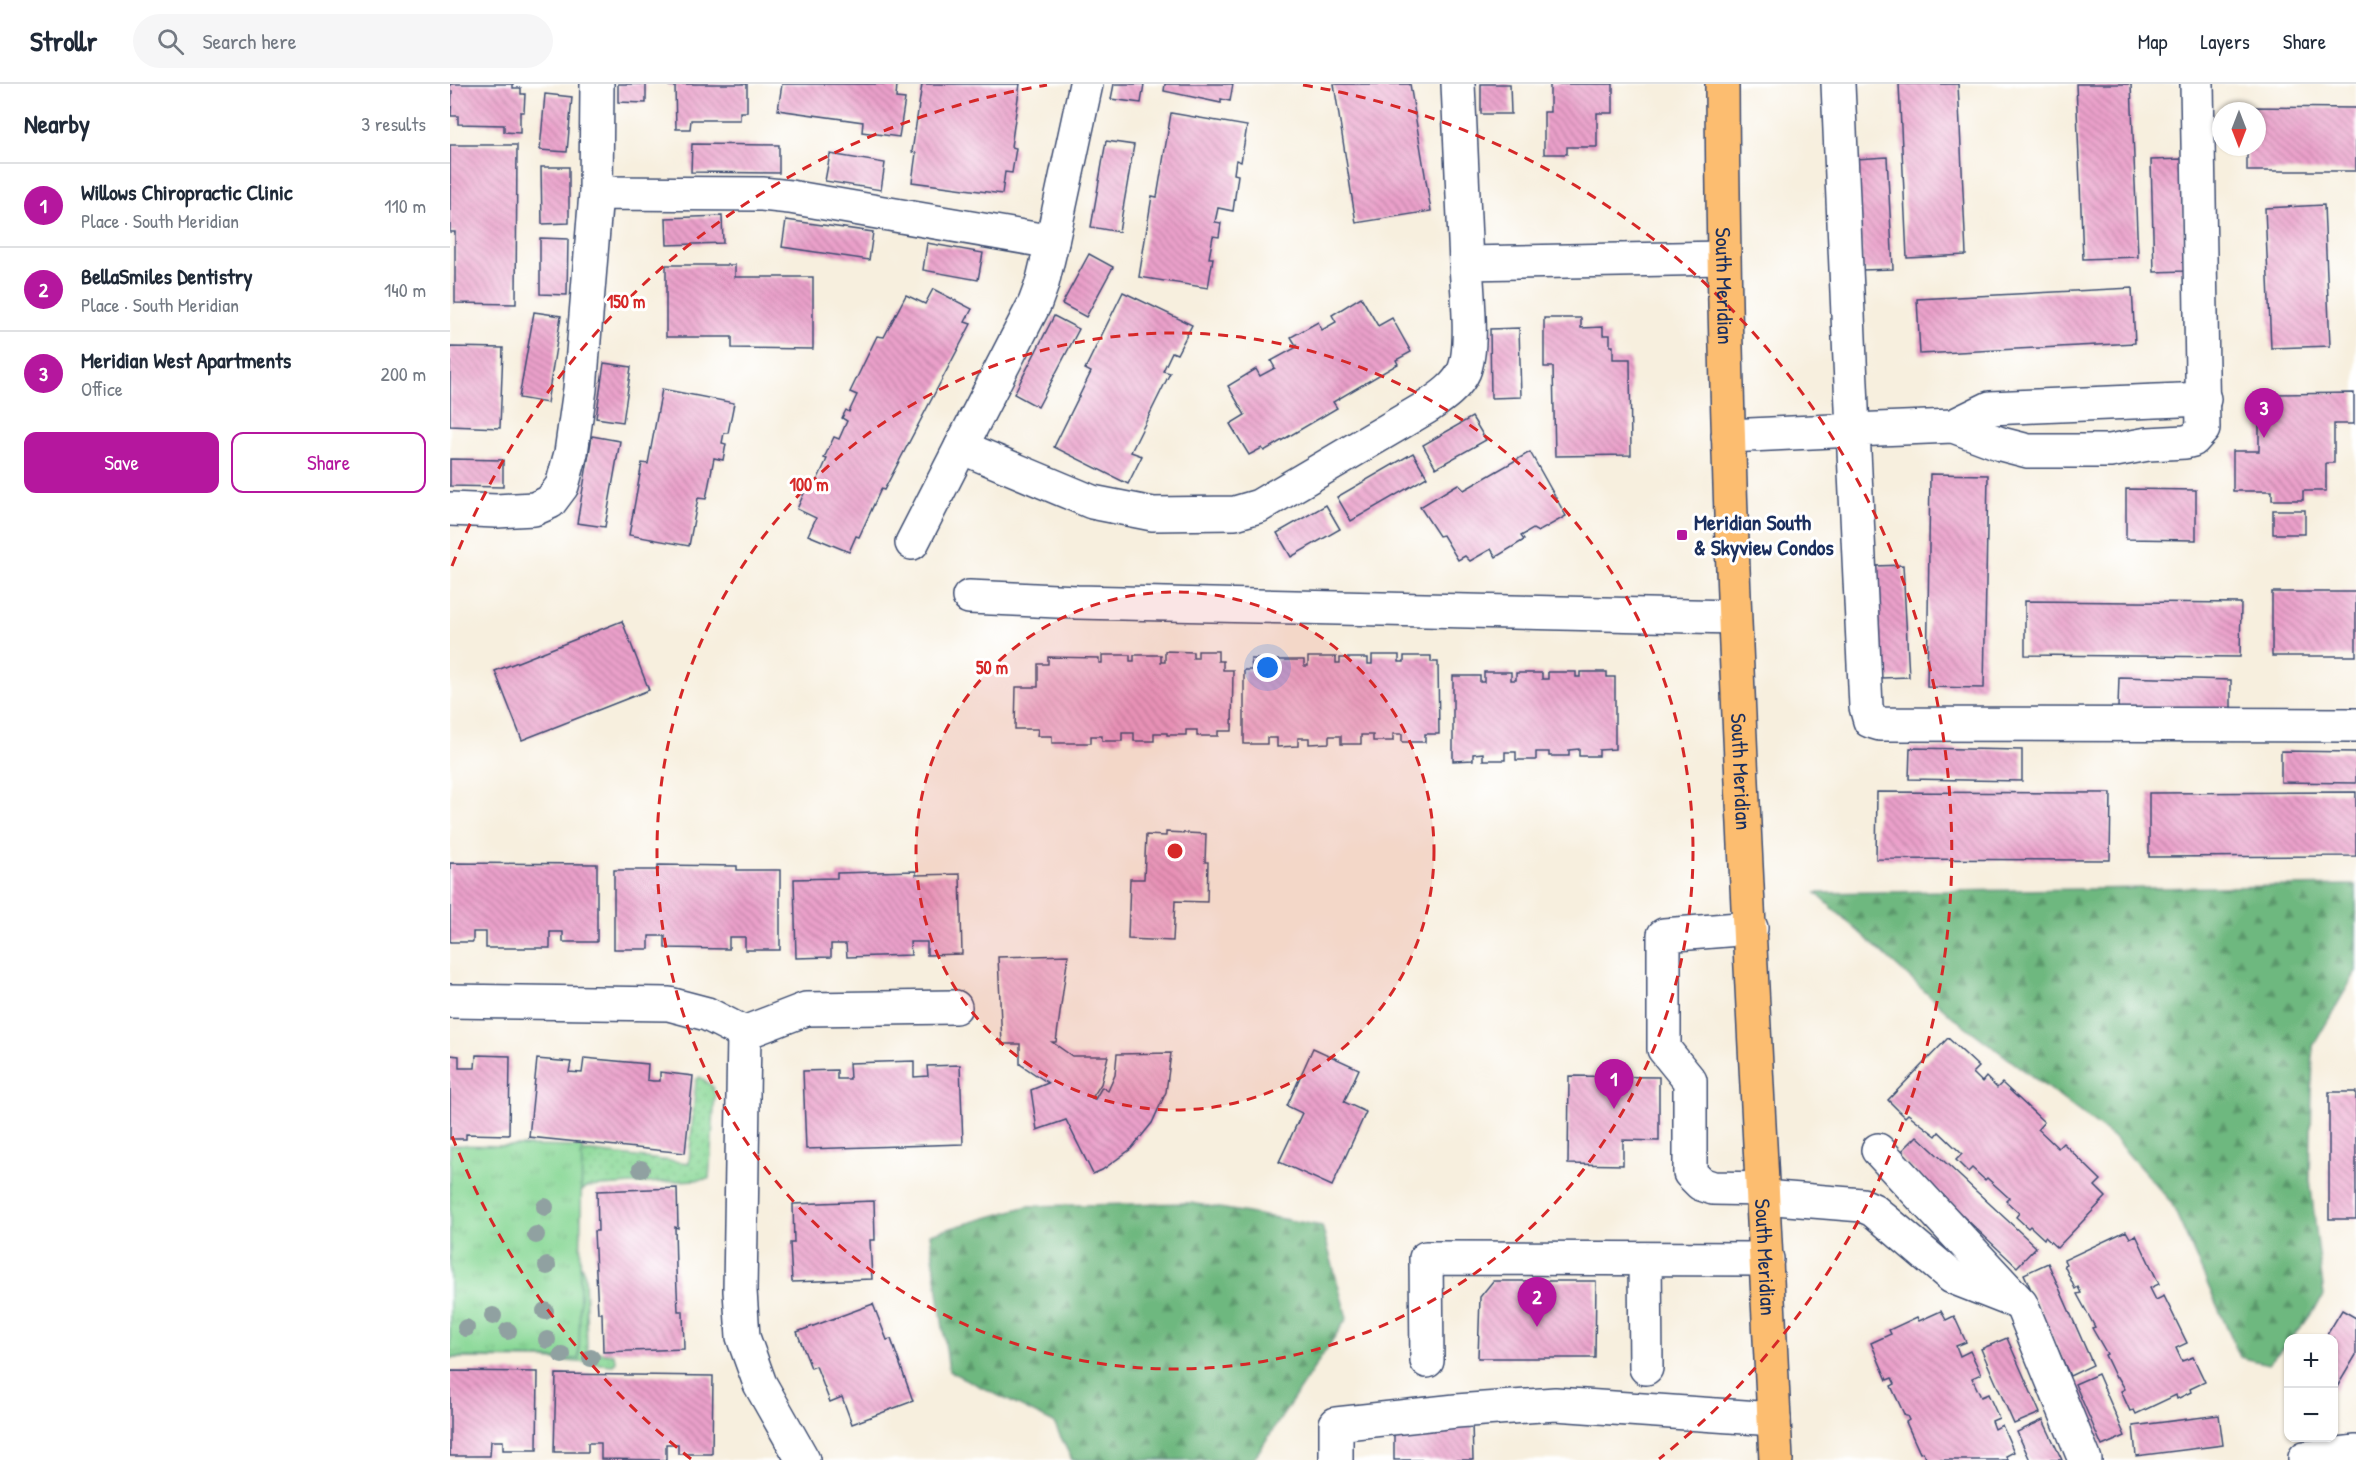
<!DOCTYPE html>
<html lang="en">
<head>
<meta charset="utf-8">
<style>
	body { margin:0; font-family:"Patrick Hand",sans-serif; background:#f6f6f7; color:#1f2937 }
	.controls { position:absolute; right:18px; bottom:18px; display:grid; overflow:hidden; border-radius:12px; box-shadow:0 2px 4px #0004 }
	.controls button { width:54px; height:54px; display:grid; place-items:center; padding:0; border:0; border-bottom:2px solid #e0e1e3; background:#fff; color:#1f2937; font:30px sans-serif }
	.compass { position:absolute; left:1762px; top:18px; width:54px; height:54px; border-radius:50%; background:#fff; box-shadow:0 2px 4px #0004; rotate:180deg }
	.you { position:absolute; left:818px; top:584px; width:21px; height:21px; margin:-15px; border:4px solid #fff; border-radius:50%; background:#1a73e8; box-shadow:0 0 0 9px #1a73e833 }
	.badge { display:grid; place-items:center; width:39px; height:39px; border-radius:50%; background:#b5179e; color:#fff; font-size:20px; font-weight:700 }
	.pin { position:absolute; translate:-50% -50px; filter:drop-shadow(0 2px 3px #0008) }
	.pin::after { content:''; position:absolute; top:32px; width:21px; height:18px; background:inherit; clip-path:polygon(0 0,100% 0,50% 100%) }
	.list { margin:0; padding:0; list-style:none }
	h2 { display:flex; justify-content:space-between; align-items:center; height:78px; margin:0; padding:0 24px; font-size:26px }
	h2 small { font-size:20px; font-weight:400; color:#747a83 }
	.list li { display:grid; grid-template-columns:39px 1fr auto; gap:18px; align-items:center; box-sizing:border-box; height:84px; padding:0 24px; border-top:2px solid #e0e1e3 }
	.list b { display:block; font-size:22px; white-space:nowrap }
	.list p { margin:0; font-size:20px; white-space:nowrap; color:#747a83 }
	.list em { font-size:20px; font-style:normal; color:#747a83 }
	.actions { display:flex; gap:12px; padding:18px 24px }
	.actions a { flex:1; padding:14px 0; border:2px solid #b5179e; border-radius:12px; text-align:center; font-size:21px; color:#b5179e }
	.actions .main { background:#b5179e; color:#fff }
	.icon { flex:none; width:33px; height:33px; fill:none; stroke:currentColor; stroke-width:2; stroke-linecap:round; stroke-linejoin:round }
	.map { position:relative; flex:none; width:1906px; height:1376px; overflow:hidden }
	header { display:flex; align-items:center; gap:36px; box-sizing:border-box; height:84px; padding:0 30px; background:#fff; border-bottom:2px solid #e0e1e3 }
	header strong { font-size:28px }
	nav { display:flex; gap:33px; margin-inline-start:auto; font-size:21px }
	.search { width:420px; height:54px; background:#f6f6f7; display:flex; align-items:center; gap:15px; box-sizing:border-box; padding:0 21px; border-radius:33px; color:#747a83; font-size:22px }
	main { display:flex }
	aside { flex:1; background:#fff }
	.map>svg:first-child { display:block }
	.grass { fill:url(#grass-dots); stroke:#52847a; stroke-width:1.5 }
	.forest { fill:url(#forest-firs); stroke:#44746e; stroke-width:1.5 }
	.park { fill:url(#park-tufts); stroke:#52847a; stroke-width:1.5 }
	.building { fill:url(#building-back-hatch) }
	.lines { fill:none; stroke-linecap:round; stroke-linejoin:round }
	.minor-casing { stroke:#3c4c71; stroke-width:36 }
	.major-casing { stroke:#3c4c71; stroke-width:36 }
	.minor { stroke:#fff; stroke-width:33 }
	.major { stroke:#fcbd6f; stroke-width:33 }
	.tree { fill:#90a1a1 }
	.ring { fill:none; stroke:#d62828; stroke-width:3; stroke-dasharray:10 8 }
	.poi-dot { fill:#b5179e; stroke:#fff; stroke-width:2 }
	.labels { text-anchor:middle; dominant-baseline:central; stroke-width:6; stroke-linejoin:round; paint-order:stroke }
	.street-label { font-size:22px; fill:#1b2f5e; stroke:#fff }
	.poi-label { font-size:22px; font-weight:bold; fill:#1b2f5e; stroke:#fff; text-anchor:start }
	.centre { fill:#d62828; stroke:#fff; stroke-width:3 }
	.ring-label { font-size:18px; text-anchor:middle; font-weight:bold; fill:#d62828; stroke:#fff; stroke-width:6; stroke-linejoin:round; paint-order:stroke }
</style>
</head>
<body>
<header>
<strong>Strollr</strong>
<div class="search"><svg class="icon" aria-label="search" viewBox="0 0 24 24"><circle cx="10" cy="10" r="6"/><path d="M15 15l6 6"/></svg>Search here</div>
<nav><a>Map</a><a>Layers</a><a>Share</a></nav>
</header>
<main>
<aside>
<h2>Nearby<small>3 results</small></h2>
<ul class="list">
<li><span class="badge">1</span><div><b>Willows Chiropractic Clinic</b><p>Place · South Meridian</p></div><em>110 m</em></li>
<li><span class="badge">2</span><div><b>BellaSmiles Dentistry</b><p>Place · South Meridian</p></div><em>140 m</em></li>
<li><span class="badge">3</span><div><b>Meridian West Apartments</b><p>Office</p></div><em>200 m</em></li>
</ul>
<div class="actions"><a class="main">Save</a><a>Share</a></div>
</aside>
<div class="map">
<svg width="1906" height="1376" viewBox="0 0 1906 1376">
	<defs>
		<pattern id="grass-dots" width="8" height="8" patternUnits="userSpaceOnUse" patternTransform="scale(1.5)"><rect width="8" height="8" fill="#89d896"/><path d="M2 2h.1M6 6h.1" fill="none" stroke="#76ba84" stroke-width="1.8" stroke-linecap="round"/></pattern>
		<pattern id="forest-firs" width="22" height="20" patternUnits="userSpaceOnUse" patternTransform="scale(1.5)"><rect width="22" height="20" fill="#6eb87f"/><path d="M5 1l3.5 6h-7zM16 11l3.5 6h-7z" fill="#5a966b"/></pattern>
		<pattern id="park-tufts" width="24" height="20" patternUnits="userSpaceOnUse" patternTransform="scale(1.5)"><rect width="24" height="20" fill="#89d896"/><path d="M3 7l-1-3M5 7V3M7 7l1-3M15 17l-1-3M17 17v-4M19 17l1-3" fill="none" stroke="#76ba84"/></pattern>
		<pattern id="building-back-hatch" width="6" height="6" patternUnits="userSpaceOnUse" patternTransform="scale(1.5)"><rect width="6" height="6" fill="#eba0ca"/><path d="M-1 5l2 2M0 0l6 6M5-1l2 2" fill="none" stroke="#be83a7"/></pattern>
	</defs>
	<rect width="100%" height="100%" fill="#fff"/>
	<filter id="ink" filterUnits="userSpaceOnUse"><feTurbulence type="fractalNoise" baseFrequency=".0167" numOctaves="2"/><feDisplacementMap in="SourceGraphic" scale="12" xChannelSelector="R" yChannelSelector="G"/><feConvolveMatrix kernelMatrix="1 2 1 2 8 2 1 2 1" color-interpolation-filters="sRGB"/></filter>
	<filter id="wash" filterUnits="userSpaceOnUse"><feTurbulence type="fractalNoise" baseFrequency=".008" numOctaves="4" result="noise"/><feDisplacementMap in="SourceGraphic" scale="24" xChannelSelector="R" yChannelSelector="G"/><feGaussianBlur stdDeviation="1.35" result="paint"/><feColorMatrix in="noise" values="0 0 0 0 0 0 0 0 0 0 0 0 0 0 0 0 0 1.4 0 .05"/><feComposite in="paint" operator="in"/></filter>
	<g filter="url(#wash)">
		<rect width="100%" height="100%" fill="#f7efde"/>
		<polygon class="grass" points="250,993 263,1003 265,1011 259,1095 137,1103 131,1108 127,1119 130,1179 135,1191 137,1267 163,1270 166,1277 163,1281 93,1275 0,1274 0,1125 73,1065 143,1068 239,1079 246,996"/>
		<g class="forest">
			<polygon points="1906,801 1906,888 1863,962 1860,1096 1874,1212 1854,1240 1841,1254 1838,1254 1838,1258 1818,1280 1790,1273 1721,1118 1663,1053 1503,933 1366,809"/>
			<polygon points="741,1119 872,1142 897,1234 803,1376 622,1376 604,1339 499,1287 480,1150 578,1122"/>
		</g>
		<polygon class="park" points="0,1061 132,1063 129,1275 0,1273"/>
		<g id="blocks">
			<g class="building">
				<polygon points="0,0 63,0 63,4 71,4 71,10 75,10 74,28 70,28 70,49 54,48 54,41 8,40 8,32 1,32 2,7 0,7"/>
				<polygon points="168,0 196,0 196,19 168,18"/>
				<polygon points="219,0 297,0 297,28 290,28 290,36 241,36 240,45 226,45 225,2 219,2"/>
				<polygon points="332,0 447,0 446,14 455,15 449,53 412,48 413,38 328,26"/>
				<polygon points="472,0 570,0 561,63 566,64 562,89 555,88 552,110 462,98 466,69 462,68"/>
				<polygon points="664,0 694,0 691,19 661,15"/>
				<polygon points="715,0 783,0 780,17 771,15 771,19 714,7"/>
				<polygon points="884,0 960,0 981,127 906,139"/>
				<polygon points="1031,0 1060,0 1061,30 1031,30"/>
				<polygon points="1100,0 1163,0 1163,29 1147,29 1147,63 1117,63 1117,70 1094,70 1094,28 1100,28"/>
				<polygon points="1449,0 1508,0 1516,171 1457,174"/>
				<polygon points="1626,0 1681,0 1688,173 1633,175"/>
				<polygon points="95,10 122,13 117,68 90,66"/>
				<polygon points="1797,23 1906,24 1906,87 1797,87 1797,63 1807,63 1807,27 1797,27"/>
				<polygon points="721,29 797,42 791,78 786,76 784,90 788,91 783,127 768,124 765,138 771,139 769,153 763,152 759,174 763,174 758,204 689,193 702,112 707,113"/>
				<polygon points="656,57 684,61 669,148 641,143"/>
				<polygon points="242,60 329,61 329,89 241,88"/>
				<polygon points="0,61 67,61 66,220 5,219 5,148 0,148"/>
				<polygon points="380,70 435,79 431,106 375,97"/>
				<polygon points="1437,73 1443,185 1412,186 1406,75"/>
				<polygon points="1732,75 1735,187 1704,188 1701,76"/>
				<polygon points="91,83 119,83 119,139 92,140"/>
				<polygon points="1874,121 1880,262 1821,264 1815,124"/>
				<polygon points="272,132 273,159 217,161 216,134"/>
				<polygon points="336,136 423,148 419,176 332,163"/>
				<polygon points="90,154 118,155 117,211 90,210"/>
				<polygon points="477,159 533,169 528,196 473,186"/>
				<polygon points="639,170 663,183 636,233 612,220"/>
				<polygon points="216,181 285,181 285,193 363,193 363,265 282,264 282,253 216,253"/>
				<polygon points="1682,204 1685,259 1470,270 1467,215"/>
				<polygon points="483,205 522,225 515,238 521,240 434,406 431,405 409,453 406,452 399,468 358,451 366,434 347,425 360,396 366,399 377,375 374,374 384,353 389,355 397,337 392,334 396,326 399,328 407,311 400,308 427,252 434,253 456,211 475,220"/>
				<polygon points="673,208 742,241 727,270 722,268 713,287 720,289 681,368 692,372 678,400 604,363 641,288 635,285"/>
				<polygon points="911,213 928,242 942,234 961,268 946,276 948,280 883,318 887,324 814,367 812,364 799,371 780,340 795,331 778,302 806,285 810,292 825,284 821,277 847,263 841,253 868,238 872,246 886,238 882,231"/>
				<polygon points="84,228 111,232 97,319 69,314"/>
				<polygon points="604,232 629,245 588,323 564,310"/>
				<polygon points="1094,234 1131,234 1131,244 1153,243 1153,251 1160,251 1160,262 1163,262 1163,275 1180,275 1181,371 1105,372 1103,283 1094,283"/>
				<polygon points="1069,244 1071,313 1041,314 1040,245"/>
				<polygon points="0,263 53,264 50,344 0,342"/>
				<polygon points="154,279 181,283 173,338 146,334"/>
				<polygon points="212,305 284,319 278,349 274,349 272,359 276,360 273,376 264,374 256,415 248,414 239,462 179,451 192,379 198,380"/>
				<polygon points="1904,309 1904,340 1884,340 1884,379 1876,379 1876,407 1853,407 1853,416 1822,416 1822,407 1783,407 1783,367 1809,367 1809,330 1825,330 1825,310"/>
				<polygon points="1022,333 1036,356 986,384 973,361"/>
				<polygon points="142,352 170,357 155,443 127,439"/>
				<polygon points="1080,368 1116,432 1088,448 1083,445 1071,452 1074,456 1046,473 1041,465 1020,477 1015,472 1008,476 993,451 989,452 970,423 1008,400 1014,406"/>
				<polygon points="963,369 977,393 901,437 887,413"/>
				<polygon points="0,375 53,376 53,403 0,402"/>
				<polygon points="1480,390 1538,391 1534,604 1477,603"/>
				<polygon points="1676,405 1746,406 1746,456 1676,455"/>
				<polygon points="876,421 890,445 841,473 827,449"/>
				<rect x="1823" y="426" width="32" height="24"/>
				<polygon points="1453,481 1459,593 1431,594 1425,482"/>
				<rect x="1822" y="508" width="84" height="64"/>
				<polygon points="1575,517 1791,519 1790,573 1575,571"/>
				<polygon points="172,537 199,606 72,656 45,587"/>
				<polygon points="715,567 743,568 743,574 748,574 748,567 768,567 768,577 773,577 773,586 783,586 782,647 768,647 768,652 747,652 747,646 736,646 736,651 717,651 717,649 704,649 704,657 684,657 684,649 672,649 672,657 652,657 652,652 641,652 641,659 602,659 602,652 587,652 588,645 565,645 566,603 588,603 588,580 598,580 598,573 649,574 649,579 652,579 652,571 680,571 680,577 684,577 684,571 711,571 711,578 715,578"/>
				<polygon points="922,571 949,571 949,578 954,578 954,572 981,572 981,578 988,578 989,650 975,650 975,658 952,658 952,650 943,650 943,657 923,657 923,651 911,651 911,660 891,660 891,652 879,652 879,659 859,660 859,654 848,654 848,662 827,663 827,654 817,654 817,660 794,660 794,586 802,586 801,575 823,575 823,580 827,580 827,576 854,576 854,582 858,582 858,573 886,573 886,579 890,579 890,574 918,574 918,580 922,580"/>
				<polygon points="1034,588 1061,588 1061,596 1066,596 1066,589 1092,589 1092,595 1098,595 1098,588 1126,588 1126,593 1130,593 1130,588 1157,588 1157,593 1165,593 1165,665 1149,666 1149,672 1129,672 1129,665 1119,666 1119,672 1099,672 1099,668 1086,668 1086,676 1066,676 1066,668 1055,668 1055,676 1033,676 1033,669 1023,670 1023,676 1003,677 1003,592 1030,592 1030,598 1034,598"/>
				<polygon points="1669,593 1781,596 1781,626 1668,624"/>
				<polygon points="1460,664 1572,666 1572,697 1459,695"/>
				<polygon points="1831,667 1906,668 1906,699 1831,698"/>
				<polygon points="1427,708 1661,709 1660,776 1426,775"/>
				<polygon points="1906,708 1906,772 1699,773 1699,709"/>
				<polygon points="716,748 756,750 755,778 758,778 757,818 725,817 723,857 678,855 680,795 694,795 696,751 716,752"/>
				<polygon points="0,779 147,780 147,858 113,858 113,848 100,848 100,864 36,864 36,848 23,848 23,858 0,858"/>
				<polygon points="208,781 287,782 287,786 330,786 330,866 295,866 295,853 279,853 279,865 215,864 215,852 199,852 199,865 164,865 164,786 208,786"/>
				<polygon points="466,787 466,791 510,790 512,870 477,871 477,858 460,858 461,871 397,873 396,860 381,860 381,873 346,874 344,795 387,794 387,789"/>
				<polygon points="618,871 606,958 602,958 622,972 658,972 651,1000 642,1014 645,1015 652,1003 658,1007 665,991 667,970 721,969 716,1008 702,1039 681,1065 652,1086 643,1090 616,1036 587,1046 581,1006 598,999 570,980 570,960 552,960 548,873"/>
				<polygon points="1498,954 1529,983 1523,989 1532,998 1536,993 1547,1004 1552,999 1594,1038 1588,1045 1608,1064 1613,1059 1651,1096 1645,1102 1656,1113 1607,1164 1595,1153 1594,1155 1580,1142 1578,1144 1566,1133 1569,1129 1556,1117 1559,1114 1537,1094 1535,1096 1522,1084 1518,1088 1506,1076 1512,1070 1489,1048 1486,1052 1458,1030 1455,1033 1438,1016"/>
				<polygon points="863,964 909,985 894,1018 916,1028 882,1102 829,1078 852,1029 837,1022"/>
				<polygon points="0,971 9,972 9,984 25,984 26,971 60,972 59,1051 16,1050 16,1055 0,1055"/>
				<polygon points="134,974 198,980 197,996 203,997 210,997 210,988 243,992 235,1069 79,1053 87,975 121,978 119,988 132,989"/>
				<polygon points="464,977 464,993 478,992 477,982 510,981 513,1060 356,1065 353,987 387,986 387,995 400,995 399,979"/>
				<polygon points="1119,992 1209,993 1209,1057 1173,1056 1173,1081 1118,1080"/>
				<rect x="1879" y="1008" width="27" height="127"/>
				<polygon points="1467,1052 1586,1163 1567,1183 1448,1071"/>
				<polygon points="227,1104 228,1144 225,1143 226,1185 228,1227 233,1227 234,1265 153,1268 152,1229 148,1229 144,1147 148,1147 147,1107"/>
				<polygon points="424,1117 425,1156 420,1156 422,1195 342,1198 340,1159 344,1159 343,1120"/>
				<polygon points="1676,1147 1680,1154 1686,1151 1709,1200 1700,1204 1706,1216 1714,1212 1737,1259 1726,1264 1732,1277 1743,1273 1755,1298 1740,1305 1741,1308 1727,1315 1726,1311 1686,1330 1684,1326 1680,1327 1671,1307 1675,1305 1668,1293 1666,1294 1655,1271 1657,1270 1642,1244 1645,1243 1627,1210 1631,1209 1628,1203 1625,1205 1614,1181 1616,1180 1614,1176"/>
				<polygon points="1598,1179 1643,1281 1620,1292 1574,1190"/>
				<polygon points="1043,1197 1146,1197 1145,1274 1028,1274 1030,1213"/>
				<polygon points="423,1220 437,1256 441,1255 463,1317 402,1340 392,1313 380,1318 366,1282 361,1284 347,1248"/>
				<polygon points="1892,1226 1906,1234 1906,1271 1884,1308 1884,1254 1875,1254"/>
				<polygon points="1491,1227 1496,1236 1504,1232 1516,1258 1506,1262 1510,1272 1520,1267 1531,1290 1522,1294 1531,1313 1538,1310 1549,1334 1542,1337 1545,1345 1552,1341 1564,1368 1556,1372 1558,1376 1477,1376 1473,1368 1470,1369 1456,1338 1459,1336 1457,1332 1455,1332 1441,1302 1445,1300 1442,1294 1437,1296 1421,1259 1441,1250 1439,1246 1467,1233 1469,1237"/>
				<polygon points="1557,1254 1590,1329 1564,1340 1531,1265"/>
				<polygon points="0,1287 88,1288 87,1366 53,1366 53,1357 41,1357 40,1372 0,1372"/>
				<polygon points="106,1290 263,1292 262,1370 228,1370 228,1360 216,1360 216,1376 151,1375 151,1359 138,1359 138,1368 104,1368"/>
				<polygon points="1648,1290 1675,1352 1652,1362 1625,1300"/>
				<polygon points="1769,1331 1773,1361 1686,1372 1683,1342"/>
				<polygon points="1593,1336 1612,1376 1580,1376 1567,1348"/>
				<polygon points="1022,1338 1023,1376 944,1376 944,1339"/>
			</g>
		</g>
	</g>
	<g filter="url(#ink)">
		<use href="#blocks" fill-opacity="0" stroke="#3c4c71" stroke-width="1.5"/>
		<g class="lines">
			<g class="minor-casing">
				<g id="minor">
					<polyline points="1008,0 1016,179"/>
					<polyline points="1747,0 1753,345 1743,356 1735,358 1698,360 1660,367 1578,367 1551,360 1503,342 1403,346 1416,623 1420,637 1430,640 1906,641"/>
					<polyline points="146,109 147,0"/>
					<polyline points="602,158 636,0"/>
					<polyline points="1503,342 1540,324 1754,315"/>
					<polyline points="1278,352 1403,346 1388,0"/>
					<path d="M0,425L46,427L84,425L100,418L112,402L121,369L130,305L146,109L312,110L340,113L602,158L592,200L585,219L511,363L642,418L703,430L785,429L809,422L977,323C990,314 1007,303 1014,287C1024,263 1017,207 1016,179L1273,174"/>
					<polyline points="462,459 511,363"/>
					<polyline points="519,513 627,518 1284,533"/>
					<polyline points="1301,844 1214,851 1214,965 1240,997 1240,1089 1251,1100 1263,1104 1313,1105"/>
					<polyline points="0,917 219,920 257,930 294,949 356,925 505,923"/>
					<polyline points="294,949 290,1207 293,1253 310,1300 353,1376"/>
					<polyline points="1428,1066 1571,1220 1635,1376"/>
					<polyline points="1314,1113 1412,1121 1423,1126 1502,1193 1566,1218"/>
					<polyline points="1195,1175 1196,1284"/>
					<polyline points="977,1277 976,1174 1317,1175"/>
					<polyline points="886,1376 886,1340 1006,1327 1105,1320 1324,1335"/>
					<polyline points="1855,1376 1855,1374 1906,1368"/>
				</g>
			</g>
			<g class="major-casing">
				<g id="major">
					<path id="s1" d="M1272,0C1274,459 1304,918 1326,1376"/>
				</g>
			</g>
			<use href="#minor" class="minor"/>
			<use href="#major" class="major"/>
		</g>
		<g class="tree">
			<circle cx="191" cy="1085" r="9"/>
			<circle cx="95" cy="1123" r="9"/>
			<circle cx="86" cy="1151" r="9"/>
			<circle cx="97" cy="1182" r="9"/>
			<circle cx="95" cy="1227" r="9"/>
			<circle cx="43" cy="1232" r="9"/>
			<circle cx="16" cy="1244" r="9"/>
			<circle cx="58" cy="1247" r="9"/>
			<circle cx="97" cy="1256" r="9"/>
			<circle cx="112" cy="1271" r="9"/>
			<circle cx="141" cy="1274" r="9"/>
		</g>
	</g>
	<circle cx="725" cy="767" r="259" fill="#d62828" fill-opacity=".12"/>
	<g class="ring">
		<circle cx="725" cy="767" r="259"/>
		<circle cx="725" cy="767" r="518"/>
		<path d="M241 1375A777 777 0 0 1 2 1052M2 482A777 777 0 0 1 597 1M853 1A777 777 0 0 1 1209 1375"/>
	</g>
	<rect class="poi-dot" x="1226" y="445" width="12" height="12" rx="3"/>
	<g class="labels">
		<g class="street-label">
			<text stroke="none"><textPath href="#s1" startOffset="202">South Meridian</textPath></text>
			<text stroke="none"><textPath href="#s1" startOffset="688">South Meridian</textPath></text>
			<text stroke="none"><textPath href="#s1" startOffset="1174">South Meridian</textPath></text>
		</g>
		<g class="poi-label">
			<text x="1244" y="438">Meridian South<tspan x="1244" dy="25">&amp; Skyview Condos</tspan></text>
		</g>
	</g>
	<circle cx="725" cy="767" r="9" class="centre"/>
	<g class="ring-label">
		<text x="176" y="224">150 m</text>
		<text x="359" y="407">100 m</text>
		<text x="542" y="590">50 m</text>
	</g>
</svg>
<div class="controls">
<button>+</button>
<button>−</button>
</div>
<svg class="compass" viewBox="-18 -18 36 36"><path d="M0-13l5 13h-10z" fill="#e53935"/><path d="M0 13l5-13h-10z" fill="#747a83"/></svg>
<div class="you"></div>
<div class="pin badge" style="left:1164px;top:1025px">1</div>
<div class="pin badge" style="left:1087px;top:1243px">2</div>
<div class="pin badge" style="left:1814px;top:354px">3</div>
</div>
</main>
</body>
</html>
